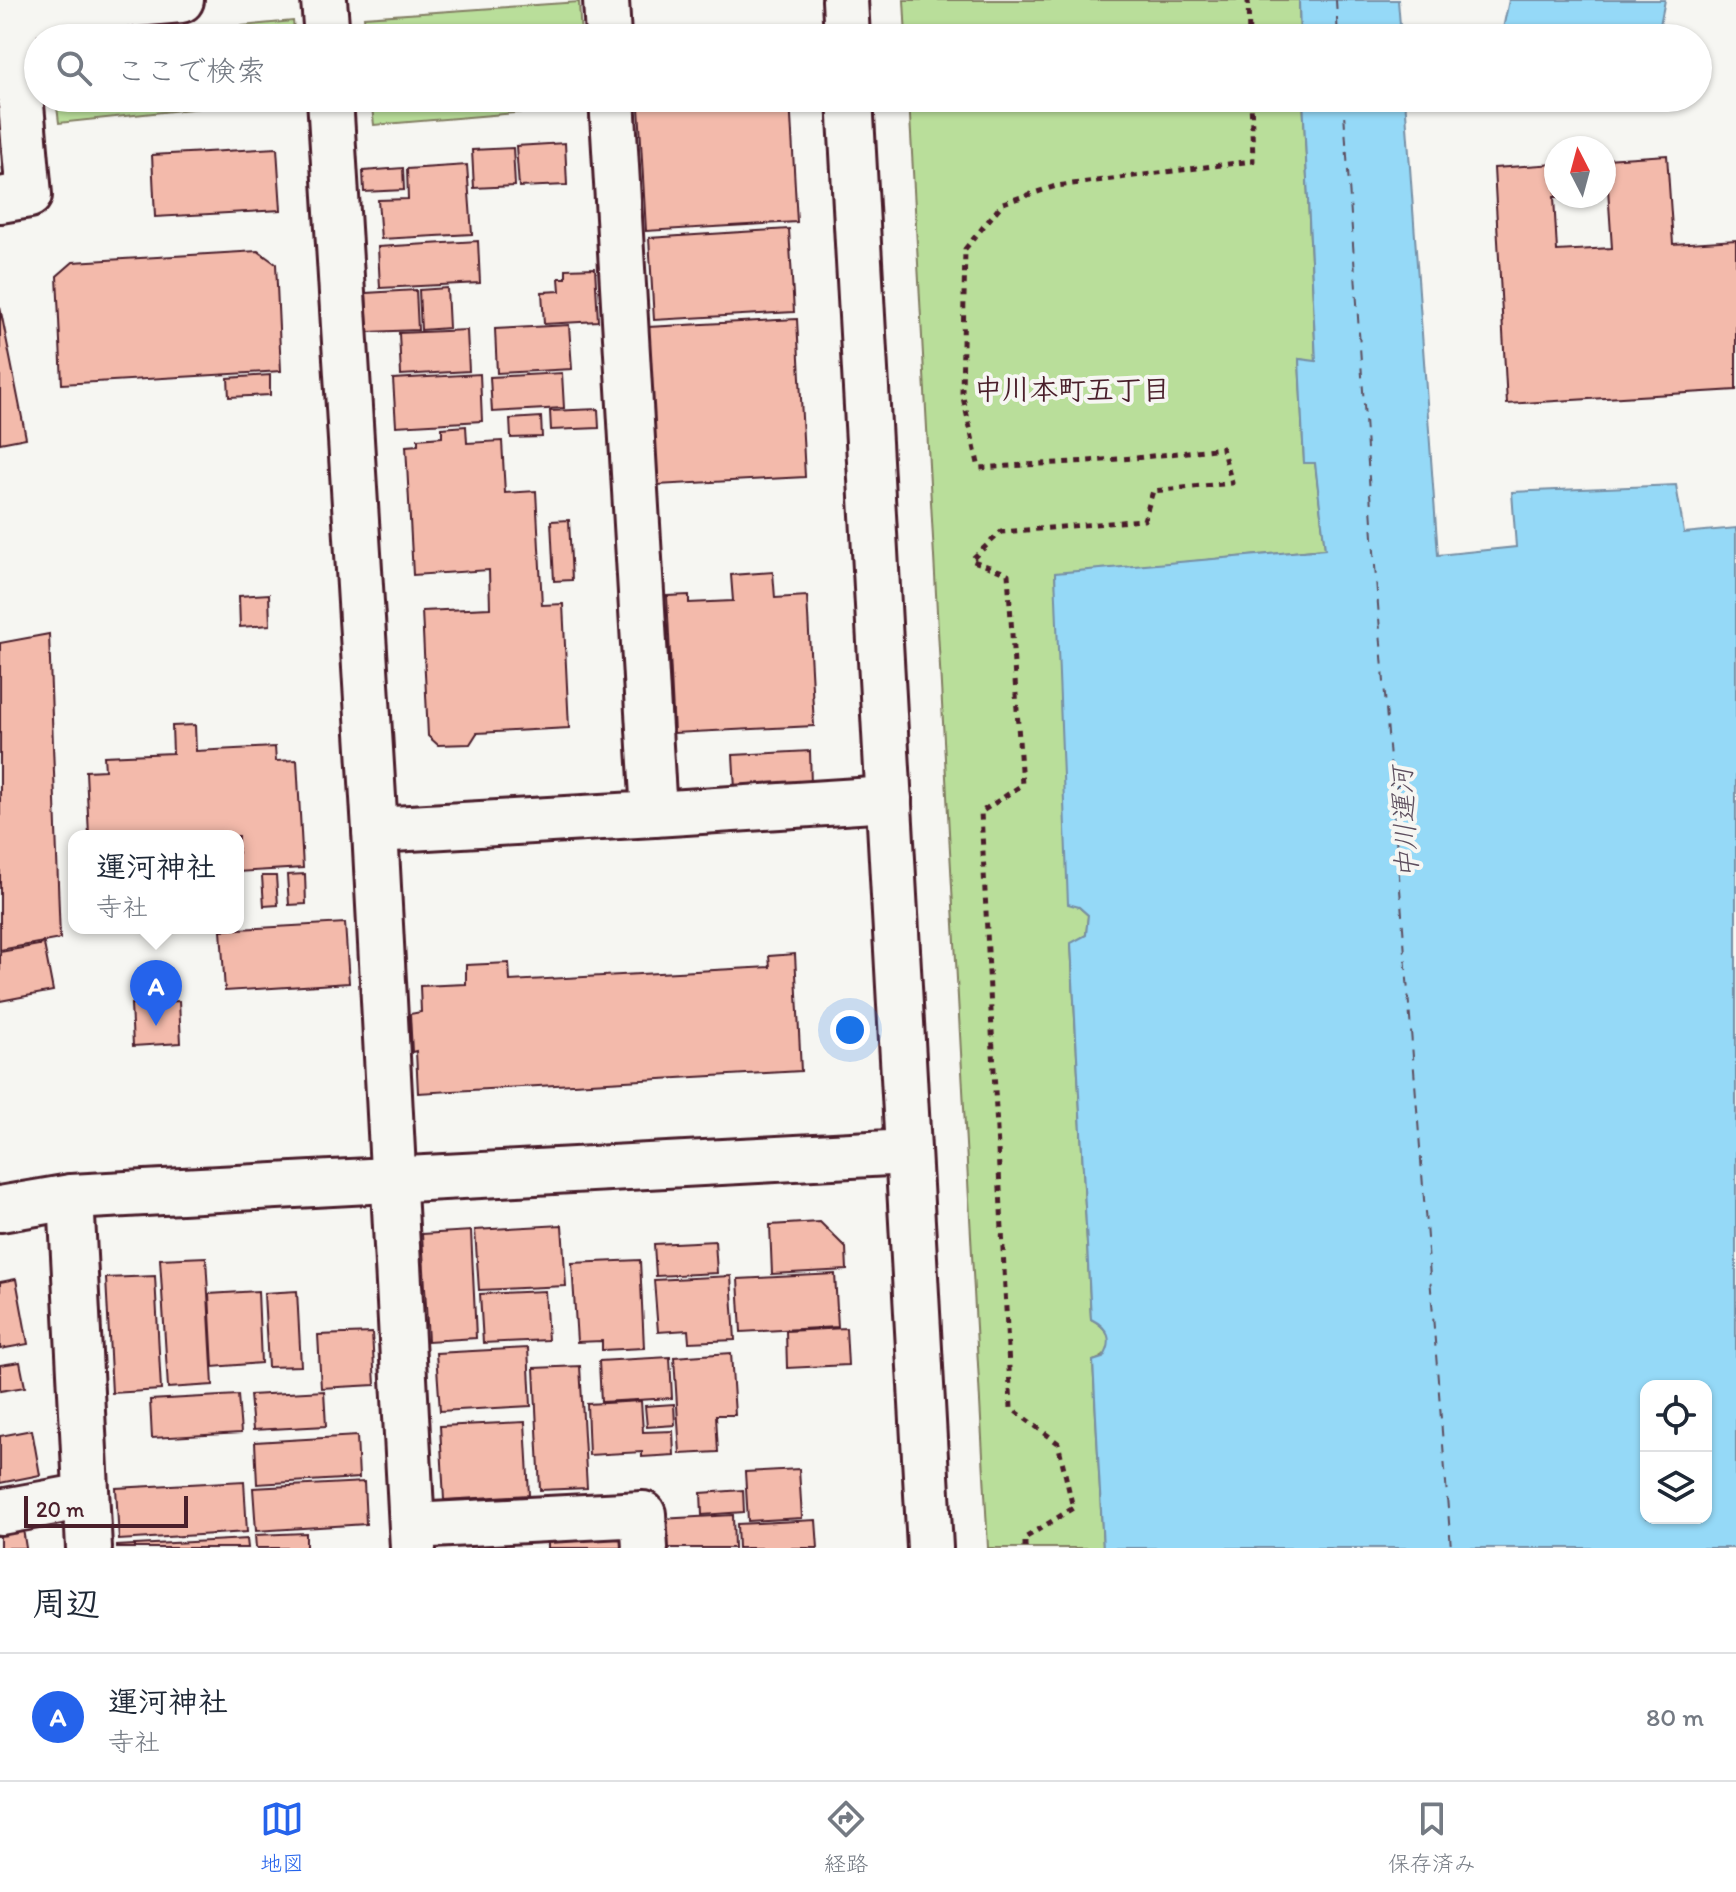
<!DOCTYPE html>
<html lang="ja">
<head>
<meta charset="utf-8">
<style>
	body { margin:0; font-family:Itim,"Klee One",sans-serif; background:#f6f6f7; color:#1f2937 }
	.controls { position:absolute; right:24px; bottom:24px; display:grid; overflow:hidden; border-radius:16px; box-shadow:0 2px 6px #0004 }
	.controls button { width:72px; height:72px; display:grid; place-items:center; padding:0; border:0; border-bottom:2px solid #e0e1e3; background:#fff; color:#1f2937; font:40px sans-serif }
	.compass { position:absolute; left:1544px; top:136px; width:72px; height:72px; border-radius:50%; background:#fff; box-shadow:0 2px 6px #0004; rotate:354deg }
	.scale { position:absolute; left:24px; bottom:20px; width:164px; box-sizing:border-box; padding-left:8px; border:4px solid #4a1f2b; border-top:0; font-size:22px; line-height:28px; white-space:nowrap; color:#4a1f2b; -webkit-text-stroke:6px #f6f6f2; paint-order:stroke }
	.you { position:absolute; left:850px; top:1030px; width:28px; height:28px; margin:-20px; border:6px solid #fff; border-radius:50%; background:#1a73e8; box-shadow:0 0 0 12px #1a73e833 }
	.badge { display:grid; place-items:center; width:52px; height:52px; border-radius:50%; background:#2563eb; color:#fff; font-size:26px; font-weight:700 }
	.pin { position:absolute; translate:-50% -66px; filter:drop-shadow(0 2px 4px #0008) }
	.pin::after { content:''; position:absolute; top:42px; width:28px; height:24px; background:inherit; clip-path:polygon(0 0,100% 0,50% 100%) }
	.popup { position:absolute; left:68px; top:830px; width:176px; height:104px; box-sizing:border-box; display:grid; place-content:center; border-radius:16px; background:#fff; filter:drop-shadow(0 2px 6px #0005); font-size:26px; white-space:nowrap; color:#747a83 }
	.popup b { font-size:30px; color:#1f2937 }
	.popup::after { content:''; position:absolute; left:50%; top:100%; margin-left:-16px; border:16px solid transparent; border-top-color:#fff }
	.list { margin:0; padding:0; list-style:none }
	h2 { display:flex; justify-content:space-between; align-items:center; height:104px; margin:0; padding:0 32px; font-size:34px }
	h2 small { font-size:26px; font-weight:400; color:#747a83 }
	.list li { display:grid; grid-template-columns:52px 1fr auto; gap:24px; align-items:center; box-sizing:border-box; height:128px; padding:0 32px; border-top:2px solid #e0e1e3 }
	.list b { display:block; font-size:30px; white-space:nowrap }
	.list p { margin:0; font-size:26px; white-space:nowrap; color:#747a83 }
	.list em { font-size:26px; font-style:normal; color:#747a83 }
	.icon { flex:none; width:44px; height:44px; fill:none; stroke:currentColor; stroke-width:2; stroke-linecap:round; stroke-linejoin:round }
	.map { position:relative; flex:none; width:1736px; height:1548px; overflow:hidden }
	.search { position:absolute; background:#fff; box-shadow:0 2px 6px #0004; left:24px; right:24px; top:24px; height:88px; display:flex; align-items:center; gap:20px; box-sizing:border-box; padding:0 28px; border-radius:44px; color:#747a83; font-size:30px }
	.sheet { height:232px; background:#fff }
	nav { display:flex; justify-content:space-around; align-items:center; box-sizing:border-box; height:112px; border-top:2px solid #e0e1e3; background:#fff; font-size:22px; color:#747a83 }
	nav a { display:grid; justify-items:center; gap:4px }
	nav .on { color:#2563eb }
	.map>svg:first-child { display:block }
	.green { fill:#b9de9a; stroke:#827e62; stroke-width:2 }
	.water { fill:#95d9f7; stroke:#778fa5; stroke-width:2; fill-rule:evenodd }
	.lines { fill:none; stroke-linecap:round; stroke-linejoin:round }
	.ferry { stroke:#5d4e5e; stroke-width:2; stroke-dasharray:10 8; stroke-linecap:butt }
	.building { fill:#f3baab; stroke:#4a1f2b; stroke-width:2 }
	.street-casing { stroke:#4a1f2b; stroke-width:50 }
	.secondary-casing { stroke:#4a1f2b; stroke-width:50 }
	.path { stroke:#4a1f2b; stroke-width:5; stroke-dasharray:6 6; stroke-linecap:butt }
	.street { stroke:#f6f6f2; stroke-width:44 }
	.secondary { stroke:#f6f6f2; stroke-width:44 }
	.labels { text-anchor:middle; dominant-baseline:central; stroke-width:8; stroke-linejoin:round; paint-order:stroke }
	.neighbourhood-label { font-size:28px; font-weight:bold; fill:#4a1f2b; stroke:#f6f6f2 }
	.water-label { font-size:28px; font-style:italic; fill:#5d4e5e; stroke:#f6f6f2 }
</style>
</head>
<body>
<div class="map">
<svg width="1736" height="1548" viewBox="0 0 1736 1548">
	<rect width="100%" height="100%" fill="#f6f6f2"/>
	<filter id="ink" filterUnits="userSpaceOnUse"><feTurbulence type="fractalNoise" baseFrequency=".0125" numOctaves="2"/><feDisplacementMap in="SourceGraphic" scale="16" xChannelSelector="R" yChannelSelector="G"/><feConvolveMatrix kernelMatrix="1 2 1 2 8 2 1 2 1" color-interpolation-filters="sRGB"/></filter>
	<g filter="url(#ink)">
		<g class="green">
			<polygon points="904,0 1299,0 1300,38 906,38"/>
			<polygon points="579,2 581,38 366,38 364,17"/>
			<polygon points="293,21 295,38 116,38"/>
			<polygon points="56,98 296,98 59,123"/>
			<polygon points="371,98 584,98 585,107 374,125"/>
			<path d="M909,98H1303L1316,362L1299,359L1304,462H1315L1325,549L1055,574L1079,907L1088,915L1086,935L1071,944L1091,1319C1112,1329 1119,1353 1093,1361L1103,1548H988Z"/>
		</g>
		<g class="water">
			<polygon points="1299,0 1398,0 1401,38 1300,38"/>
			<polygon points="1509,0 1665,0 1660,25 1661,38 1501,38"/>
			<path d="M1303,98H1405L1438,555L1516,547L1512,492L1676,485L1684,533L1736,528V1548H1103L1093,1361L1103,1358C1114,1341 1109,1328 1091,1319L1071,943L1086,935L1088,915L1079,907L1068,904L1055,573L1325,549L1315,463H1304L1299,359L1316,361ZM1646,1386H1706V1518H1646Z"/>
		</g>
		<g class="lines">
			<g class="ferry">
				<polyline points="1336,0 1338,38"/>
				<polyline points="1343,98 1375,566 1451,1548"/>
			</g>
		</g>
		<g class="building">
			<polygon points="790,99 797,222 646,231 639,107"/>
			<polygon points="565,143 567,185 519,187 516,146"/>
			<polygon points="277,148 281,210 155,217 152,155"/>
			<polygon points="513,148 515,186 474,188 472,150"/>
			<polygon points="1667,155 1673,244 1736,240 1736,390 1507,404 1494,168 1556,164 1556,196 1573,197 1554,197 1557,251 1612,248 1606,159"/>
			<polygon points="467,165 472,234 381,239 378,200 408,199 407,169"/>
			<polygon points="403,168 404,190 364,192 363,171"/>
			<polygon points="789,229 794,312 654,320 649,238"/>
			<polygon points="478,241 480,283 380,288 378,247"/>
			<polygon points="258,251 276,264 281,371 62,384 57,276 73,262"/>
			<polygon points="595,268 598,321 544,324 542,292 560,291 559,278 566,278 566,269"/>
			<polygon points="447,288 449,328 421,330 419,290"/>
			<polygon points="416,290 418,330 368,332 366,293"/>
			<polygon points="0,307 26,438 0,443"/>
			<polygon points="797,319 805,477 657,485 648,327"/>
			<polygon points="569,325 572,369 497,373 495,329"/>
			<polygon points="467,330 469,371 401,375 399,333"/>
			<polygon points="562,373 564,408 492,412 490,377"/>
			<polygon points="480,374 482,421 396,426 393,379"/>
			<polygon points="270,375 270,395 229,397 228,378"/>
			<polygon points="598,409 599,428 551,430 550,411"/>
			<polygon points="541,417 542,437 511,438 510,419"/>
			<polygon points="466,426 467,443 502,441 505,493 536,491 542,605 563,604 569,728 477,733 470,744 438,745 428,736 422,611 490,608 489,570 413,575 406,446 418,445 418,439 442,437 442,428"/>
			<polygon points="569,520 572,580 554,581 551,521"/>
			<polygon points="773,572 775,598 807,596 814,726 674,733 667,596 689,595 689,603 733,601 731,575"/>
			<polygon points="269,594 270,625 240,627 239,596"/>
			<polygon points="49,634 60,939 0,950 0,643"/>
			<polygon points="195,725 196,751 275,747 276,761 297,760 303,868 238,872 238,836 89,836 86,771 105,770 104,756 173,753 172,726"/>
			<polygon points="810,751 811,785 735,789 733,755"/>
			<polygon points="305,874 306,904 289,905 287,875"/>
			<polygon points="262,876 276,876 278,905 264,906"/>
			<polygon points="345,923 349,983 225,991 221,930"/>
			<polygon points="44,944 53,991 0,1001 0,952"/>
			<polygon points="795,954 801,1071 418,1093 416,1051 412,1052 410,1014 421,1012 420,986 466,984 466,965 509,963 510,981 770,967 769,956"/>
			<polygon points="179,1001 181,1043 133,1046 131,1004"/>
			<polygon points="820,1222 846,1248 847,1270 772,1274 770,1225"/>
			<polygon points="562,1225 566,1286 479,1290 475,1230"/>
			<polygon points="471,1231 476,1338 428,1341 422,1234"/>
			<polygon points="715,1241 717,1273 656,1276 654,1244"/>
			<polygon points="206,1257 213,1385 168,1388 160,1259"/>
			<polygon points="640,1260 644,1348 602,1350 602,1341 577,1342 572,1263"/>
			<polygon points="835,1274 838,1327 741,1332 738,1279"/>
			<polygon points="155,1276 161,1390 112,1393 106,1278"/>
			<polygon points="731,1276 735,1340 689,1342 688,1330 658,1332 654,1280"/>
			<polygon points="16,1279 28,1344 0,1349 0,1282"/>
			<polygon points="258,1291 261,1363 213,1367 209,1294"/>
			<polygon points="297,1291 301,1366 268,1367 264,1293"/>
			<polygon points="545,1291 548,1340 483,1343 480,1294"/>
			<polygon points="846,1328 848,1365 787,1368 786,1331"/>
			<polygon points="372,1333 375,1385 321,1388 318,1335"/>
			<polygon points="528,1348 531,1406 440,1411 436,1353"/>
			<polygon points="731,1353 735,1415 716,1415 718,1452 680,1454 674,1357"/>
			<polygon points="670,1357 672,1398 601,1402 599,1361"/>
			<polygon points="20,1362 25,1387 0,1391 0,1365"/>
			<polygon points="580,1366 587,1488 540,1490 534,1368"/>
			<polygon points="324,1391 326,1426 253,1430 250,1395"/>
			<polygon points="238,1395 241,1433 152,1438 150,1400"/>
			<polygon points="641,1401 643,1432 673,1431 674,1455 642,1457 642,1452 589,1455 587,1404"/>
			<polygon points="674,1404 675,1425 647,1427 645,1406"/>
			<polygon points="525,1422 529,1495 444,1500 440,1426"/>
			<polygon points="32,1430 40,1475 0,1483 0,1436"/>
			<polygon points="357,1436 359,1478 257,1484 255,1442"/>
			<polygon points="799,1469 802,1518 748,1521 745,1472"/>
			<polygon points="244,1481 247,1532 119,1540 116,1488"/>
			<polygon points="364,1482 366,1524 256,1531 253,1488"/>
			<polygon points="743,1490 744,1512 702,1515 701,1493"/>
			<polygon points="733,1515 734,1548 662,1548 660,1519"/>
			<polygon points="816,1520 818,1548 738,1548 737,1524"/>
			<polygon points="23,1529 26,1548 0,1548 0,1533"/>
			<polygon points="306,1533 306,1548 256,1548 255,1535"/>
			<polygon points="622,1535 623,1548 548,1548 548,1539"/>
			<polygon points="247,1539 248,1548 117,1548 117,1546"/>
		</g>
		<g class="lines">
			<g class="street-casing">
				<g id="street">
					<polyline points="324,0 327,38"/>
					<polyline points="606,0 608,38"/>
					<polyline points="0,16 181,0"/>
					<polyline points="330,98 375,830 413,1548"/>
					<polyline points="0,200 29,195 13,15"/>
					<polyline points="654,814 889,799"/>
					<polyline points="375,830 654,814 612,98"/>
					<polyline points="71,1197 89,1548"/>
					<polyline points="0,1512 86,1496"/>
					<polyline points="412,1526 643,1514 645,1548"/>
				</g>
			</g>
			<g class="secondary-casing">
				<g id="secondary">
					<polyline points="845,0 847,38"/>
					<polyline points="850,98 930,1548"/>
					<polyline points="0,1209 71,1197 908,1152"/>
				</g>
			</g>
			<g class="path">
				<polyline points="1248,0 1249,38"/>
				<polyline points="1025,1548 1025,1538 1073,1508 1058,1443 1011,1408 981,812 1022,785 1008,574 971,560 1001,532 1144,520 1153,491 1232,483 1222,448 1135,458 979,468 962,393 965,249 1003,203 1056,186 1253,161 1251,98"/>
			</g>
			<use href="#street" class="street"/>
			<use href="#secondary" class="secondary"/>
		</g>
	</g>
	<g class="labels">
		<g class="neighbourhood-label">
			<text x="1072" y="389">中川本町五丁目</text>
		</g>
		<g class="water-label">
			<text transform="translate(1404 823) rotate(-93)">中川運河</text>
		</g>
	</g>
</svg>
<div class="controls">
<button><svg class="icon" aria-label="locate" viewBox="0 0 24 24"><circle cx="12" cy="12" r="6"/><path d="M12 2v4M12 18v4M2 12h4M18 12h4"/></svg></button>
<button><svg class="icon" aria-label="layers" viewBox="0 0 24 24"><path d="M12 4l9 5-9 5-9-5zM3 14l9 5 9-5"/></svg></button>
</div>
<svg class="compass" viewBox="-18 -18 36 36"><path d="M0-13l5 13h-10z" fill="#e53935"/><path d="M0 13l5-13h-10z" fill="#747a83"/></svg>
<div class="scale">20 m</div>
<div class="you"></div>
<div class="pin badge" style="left:156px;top:1026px">A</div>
<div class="popup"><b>運河神社</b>寺社</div>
<div class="search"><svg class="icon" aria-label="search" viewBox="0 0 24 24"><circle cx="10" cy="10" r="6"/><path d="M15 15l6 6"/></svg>ここで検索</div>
</div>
<section class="sheet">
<h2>周辺<small></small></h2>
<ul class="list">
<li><span class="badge">A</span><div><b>運河神社</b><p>寺社</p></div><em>80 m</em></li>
</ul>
</section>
<nav>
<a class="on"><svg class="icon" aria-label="map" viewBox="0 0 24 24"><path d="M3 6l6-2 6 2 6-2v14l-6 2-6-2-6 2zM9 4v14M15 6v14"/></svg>地図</a>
<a><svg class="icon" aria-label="directions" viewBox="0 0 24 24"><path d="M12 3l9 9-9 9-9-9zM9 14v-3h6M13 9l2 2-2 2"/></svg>経路</a>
<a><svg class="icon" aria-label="saved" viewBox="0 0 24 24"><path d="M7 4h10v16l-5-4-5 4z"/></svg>保存済み</a>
</nav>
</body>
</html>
